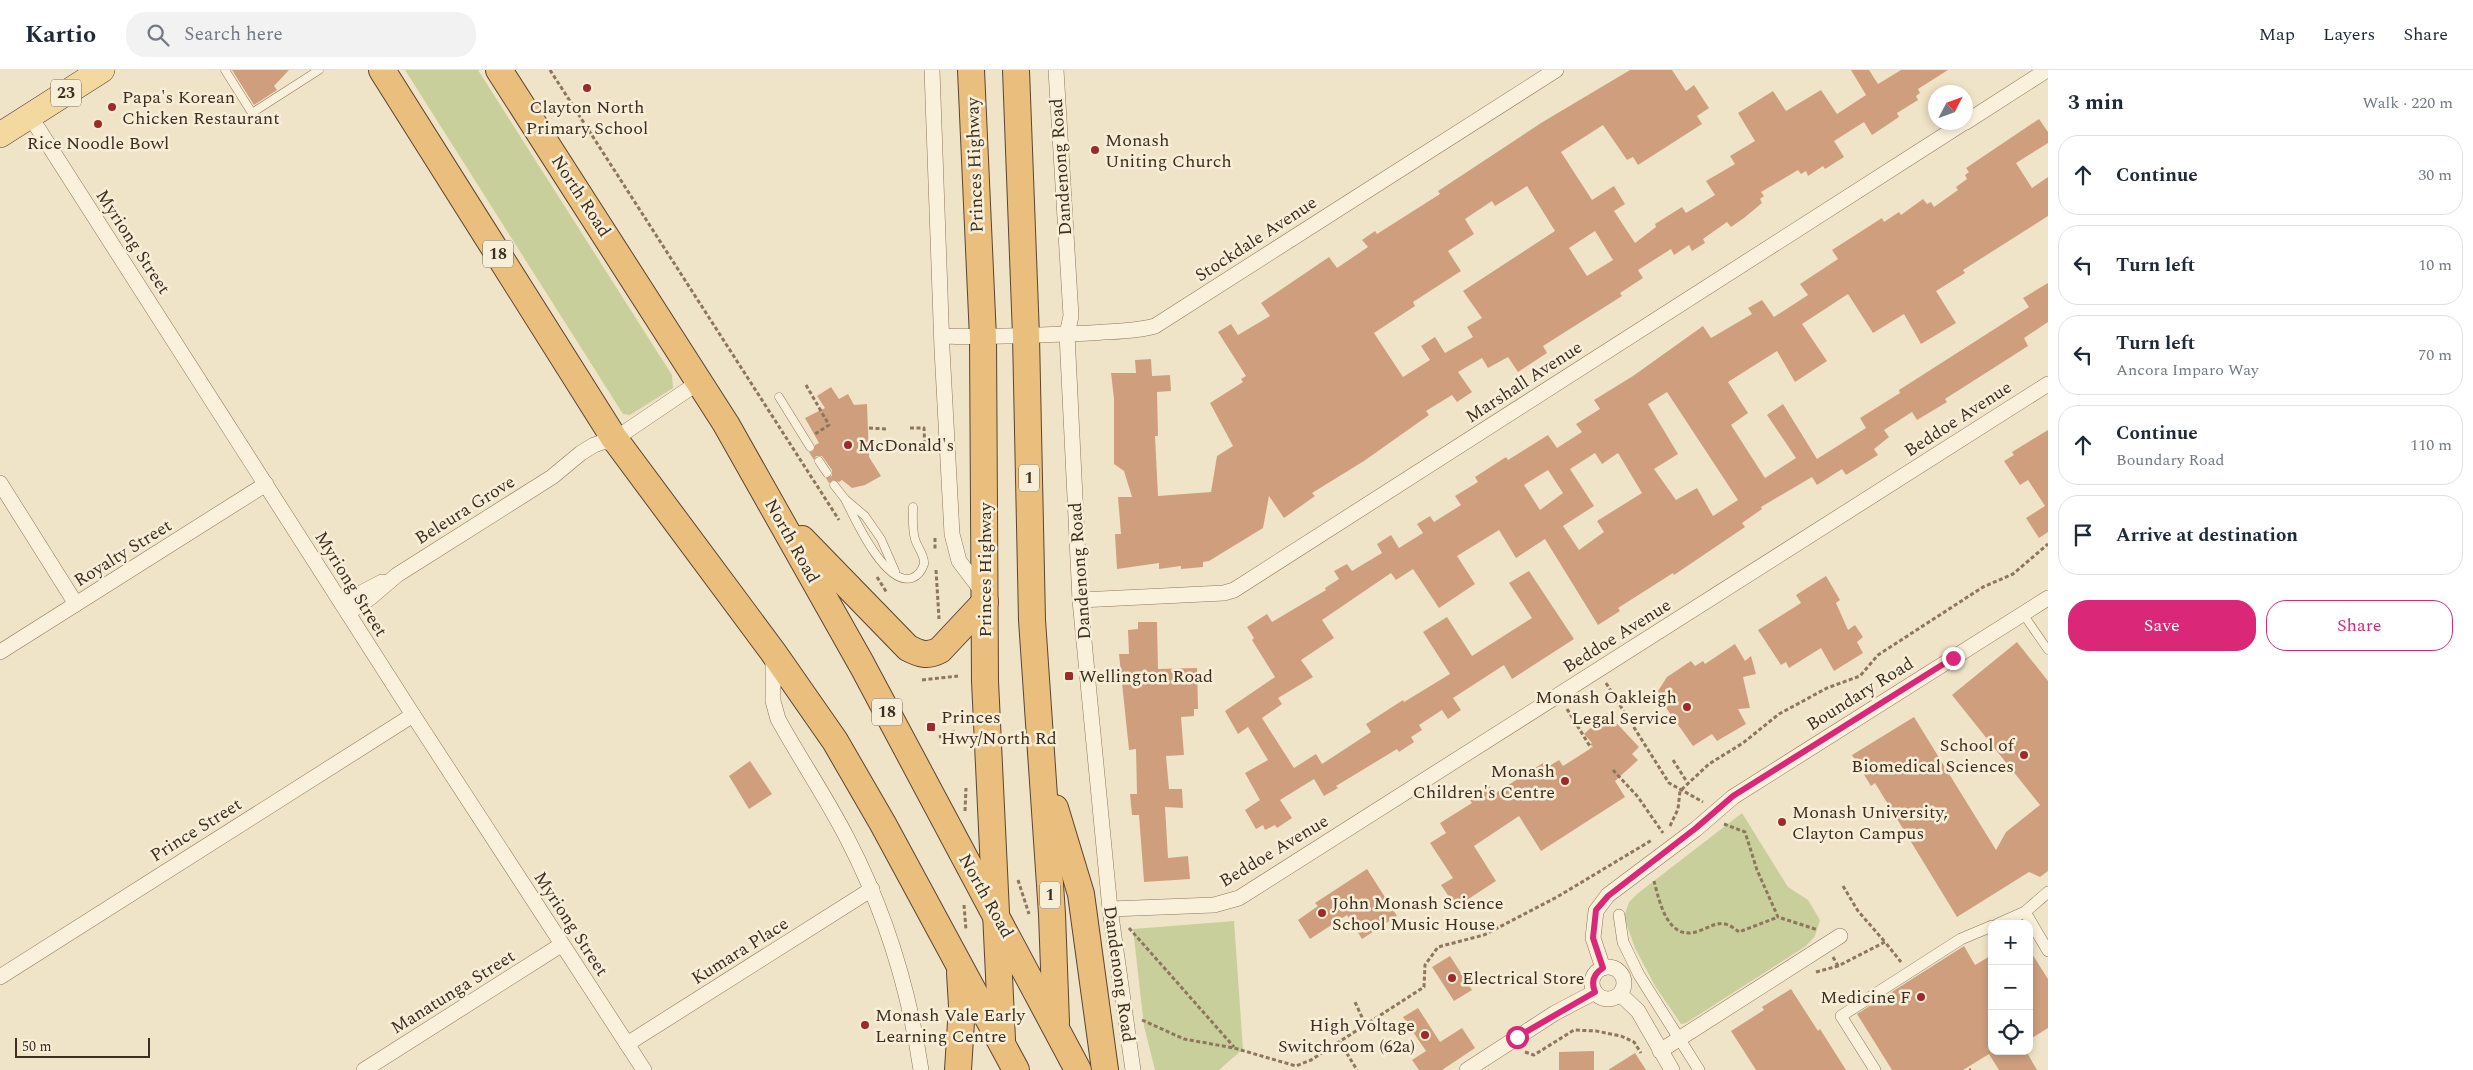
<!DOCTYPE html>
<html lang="en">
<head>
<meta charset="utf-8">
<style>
	body { margin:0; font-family:Spectral,serif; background:#f2f2f3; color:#1f2937 }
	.controls { position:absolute; right:15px; bottom:15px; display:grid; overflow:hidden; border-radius:10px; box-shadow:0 2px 8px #0003 }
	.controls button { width:45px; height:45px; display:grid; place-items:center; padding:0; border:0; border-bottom:1px solid #e0e1e3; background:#fff; color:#1f2937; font:25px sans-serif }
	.compass { position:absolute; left:1928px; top:15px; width:45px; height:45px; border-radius:50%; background:#fff; box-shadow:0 2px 8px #0003; rotate:49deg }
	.scale { position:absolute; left:15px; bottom:12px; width:135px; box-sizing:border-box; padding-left:5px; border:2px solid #3d2e20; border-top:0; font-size:14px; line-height:18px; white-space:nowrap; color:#3d2e20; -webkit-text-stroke:4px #f7eed8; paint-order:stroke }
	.stop { position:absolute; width:15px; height:15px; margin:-11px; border:4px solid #db2777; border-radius:50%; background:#fff }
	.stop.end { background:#db2777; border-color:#fff; box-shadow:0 1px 5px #0008 }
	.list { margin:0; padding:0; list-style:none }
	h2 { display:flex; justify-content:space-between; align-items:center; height:65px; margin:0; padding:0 20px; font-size:21px }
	h2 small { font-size:16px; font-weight:400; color:#747a83 }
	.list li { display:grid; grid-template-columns:32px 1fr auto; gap:15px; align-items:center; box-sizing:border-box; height:80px; margin:0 10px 10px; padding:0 10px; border:1px solid #e0e1e3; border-radius:20px }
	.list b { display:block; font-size:19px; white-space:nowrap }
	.list p { margin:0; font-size:16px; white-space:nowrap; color:#747a83 }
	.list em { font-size:16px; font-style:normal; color:#747a83 }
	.actions { display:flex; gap:10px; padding:15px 20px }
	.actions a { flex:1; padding:11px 0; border:1px solid #db2777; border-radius:20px; text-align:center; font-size:18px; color:#db2777 }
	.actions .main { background:#db2777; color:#fff }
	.icon { flex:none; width:28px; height:28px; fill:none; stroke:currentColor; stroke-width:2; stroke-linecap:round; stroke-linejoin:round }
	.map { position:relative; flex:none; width:2048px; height:1000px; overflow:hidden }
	header { display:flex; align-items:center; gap:30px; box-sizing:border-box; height:70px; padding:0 25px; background:#fff; border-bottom:1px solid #e0e1e3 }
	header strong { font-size:24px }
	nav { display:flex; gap:28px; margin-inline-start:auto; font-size:18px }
	.search { width:350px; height:45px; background:#f2f2f3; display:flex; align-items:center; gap:12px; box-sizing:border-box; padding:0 18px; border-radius:20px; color:#747a83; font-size:19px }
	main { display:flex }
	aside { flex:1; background:#fff }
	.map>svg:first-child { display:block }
	.green { fill:#c9cf9b }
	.building { fill:#cf9f7d; fill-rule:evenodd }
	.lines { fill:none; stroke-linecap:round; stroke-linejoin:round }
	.service-casing { stroke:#8d765c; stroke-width:9 }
	.pedestrian-casing { stroke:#8d765c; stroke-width:12 }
	.minor-casing { stroke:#8d765c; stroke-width:16 }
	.primary-casing { stroke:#5b4430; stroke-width:26 }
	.trunk-casing { stroke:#5b4430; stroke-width:28 }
	.path { stroke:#8d765c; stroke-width:3; stroke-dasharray:4 2.5; stroke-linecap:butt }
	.service { stroke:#faf1dc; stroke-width:8 }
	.pedestrian { stroke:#faf1dc; stroke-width:11 }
	.minor { stroke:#faf1dc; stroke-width:15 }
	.primary { stroke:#f3d9a0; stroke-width:25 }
	.trunk { stroke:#eabe7c; stroke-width:26 }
	.route { stroke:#db2777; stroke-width:6 }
	.poi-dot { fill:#9e2a2b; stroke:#f7eed8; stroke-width:2 }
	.labels { text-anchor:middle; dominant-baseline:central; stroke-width:5; stroke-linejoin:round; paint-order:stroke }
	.shield { fill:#f7eed8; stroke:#756857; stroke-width:1 }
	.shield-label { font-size:16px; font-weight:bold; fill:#3d2e20 }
	.poi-label { font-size:18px; fill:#3d2e20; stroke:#f7eed8; text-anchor:start }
	.street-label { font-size:18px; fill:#3d2e20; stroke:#f7eed8 }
</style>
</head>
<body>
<header>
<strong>Kartio</strong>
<div class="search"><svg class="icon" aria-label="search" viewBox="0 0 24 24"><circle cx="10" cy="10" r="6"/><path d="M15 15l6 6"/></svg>Search here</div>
<nav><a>Map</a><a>Layers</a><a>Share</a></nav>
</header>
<main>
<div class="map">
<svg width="2048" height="1000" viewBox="0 0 2048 1000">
	<rect width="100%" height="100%" fill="#f0e4c8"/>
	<g class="green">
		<polygon points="405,0 478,0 672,305 673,318 630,345 623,344"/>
		<polygon points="1742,743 1788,817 1808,830 1820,850 1815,866 1806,876 1686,953 1681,954 1655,916 1635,878 1624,847 1629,832 1637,824"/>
		<polygon points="1234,851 1243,979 1219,1000 1155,1000 1144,956 1133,859"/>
	</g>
	<g class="building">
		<polygon points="232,0 289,0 274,16 277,20 254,35"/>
		<path d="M1630,0H1672L1686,21L1694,15L1709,38L1697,46L1702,54L1638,95L1633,87L1627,90L1603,55L1561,82L1592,130L1614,116L1625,134L1614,141L1635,173L1656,157L1655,154L1682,137L1686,143L1715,125L1706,111L1735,94L1730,86L1755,71L1738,43L1773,21L1786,41L1821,20L1837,44L1866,25L1851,0H1869L1878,14L1901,0H1948L1918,19L1920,23L1916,26L1918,30L1897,43L1899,47L1872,65L1864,52L1834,71L1844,87L1825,99L1823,96L1808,106L1806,101L1801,104L1798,100L1761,122L1764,126L1760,129L1762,133L1744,148L1731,157L1727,152L1703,169L1705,173L1692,181L1689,175L1674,185L1671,179L1638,200L1643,208L1620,223L1622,226L1543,276L1547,283L1518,302L1508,287L1488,298L1482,288L1458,302L1472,322L1457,332L1452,325L1426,341L1429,345L1364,391L1312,423L1315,426L1284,448L1269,426L1263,458L1209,491L1203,492V497L1181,499V496L1159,499V493L1117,499L1115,464H1121L1118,427H1132L1124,401L1114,394V329L1111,303H1136L1135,290L1151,289L1152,306L1170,305L1171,321L1157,322L1158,366H1155L1158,426L1211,422L1217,386L1233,376L1210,333L1243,312L1241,309L1246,306L1218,262L1231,254L1238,265L1270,246L1261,233L1329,187L1337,198L1368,177L1362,170L1375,161L1377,164L1440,124L1438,121L1541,53ZM1527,116L1555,161L1463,221L1482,248L1467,257L1473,267L1445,283L1435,267L1421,276L1430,290L1403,307L1374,263L1415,236L1413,232L1461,201L1448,181L1474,164L1465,149L1492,131L1495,136ZM1595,161L1613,190L1587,206L1569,178Z"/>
		<path d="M2039,49L2048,62V73L2016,93L2032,118L2048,107V146L1963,200L1965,203L1936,221L1956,253L1921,274L1904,244L1873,263L1848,224L1802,254L1827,291L1795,312L1777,281L1728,312L1748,343L1731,355L1765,408L1796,388L1767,345L1783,334L1817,389L1866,358L1860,348L1900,323L1899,320L2029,237L2023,228L2048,213V252L2024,268L2028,276L1945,329L1947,332L1917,350L1912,342L1884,360L1889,367L1874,379L1878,385L1846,405L1842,399L1817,415L1812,407L1761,437L1762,439L1742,453L1745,457L1674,505L1673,503L1618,538L1620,541L1598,555L1545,469L1516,488L1499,460L1457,486L1475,514L1439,538L1413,499L1396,510L1391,503L1322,550L1334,568L1301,590L1313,607L1278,628L1282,634L1262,648L1294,698L1316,684L1322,694L1371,662L1366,654L1403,630L1404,632L1450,604L1423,562L1447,547L1472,586L1532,548L1509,513L1529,501L1574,569L1512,609L1504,595L1453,628L1461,640L1448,649L1442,640L1419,655L1422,660L1411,667L1414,672L1399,682L1397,679L1336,716L1338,718L1324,726L1314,709L1280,730L1292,748L1277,758L1275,755L1265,760L1263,755L1256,759L1245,740L1260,730L1245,703L1268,690L1248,657L1238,664L1225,641L1275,607L1252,570L1254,568L1247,557L1267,544L1272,552L1326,520L1325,518L1339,509L1334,501L1347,494L1352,501L1382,483L1377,474L1391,465L1399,478L1423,463L1417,454L1430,446L1434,452L1461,435L1455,426L1478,412L1475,407L1506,387L1508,390L1548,365L1557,378L1582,362L1576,354L1600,339L1594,330L1633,306L1703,256L1711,268L1752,244L1748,238L1762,230L1774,247L1808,225L1800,214L1838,189L1832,180L1882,148L1884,152L1899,142L1901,145L1923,129L1927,134L1931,132L1934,137L1958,120L1956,117L1967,109L1965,105L1969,102L1966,98ZM1667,322L1738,430L1713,446L1697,418L1676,430L1654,399L1678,384L1648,334ZM1595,383L1602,394L1618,383L1642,423L1597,451L1604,462L1579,480L1563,456L1594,436L1570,399ZM1548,400L1563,423L1540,440L1524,415Z"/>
		<polygon points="831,317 839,329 848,324 854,335 867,334 869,387 881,406 865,415 852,418 842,410 839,412 833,410 829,413 826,408 832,406 832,400 822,386 816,386 814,390 809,382 813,381 815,375 819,373 805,348 825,338 817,326"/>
		<polygon points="2048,360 2048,462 2039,468 2026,448 2045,436 2028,410 2020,415 2004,391 2014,385 2012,382"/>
		<polygon points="1826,506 1840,530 1836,533 1848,560 1855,555 1863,567 1857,572 1863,583 1834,601 1821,578 1789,598 1786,592 1781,595 1758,560 1801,533 1796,525"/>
		<polygon points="1138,552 1157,552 1158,599 1197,598 1198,639 1194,639 1194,646 1181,647 1184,685 1166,686 1169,719 1182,719 1183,738 1165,737 1168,788 1188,786 1190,809 1144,812 1139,745 1132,745 1130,724 1137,724 1136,679 1129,680 1119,584 1129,584 1128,560 1138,559"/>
		<polygon points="2017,572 2048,611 2048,801 2040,807 2029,802 1957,847 1875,713 1871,716 1852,685 1914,647 1996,780 2006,762 2040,735 1952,625"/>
		<polygon points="1735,574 1745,591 1751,586 1756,604 1743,607 1750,638 1738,639 1746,654 1717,671 1712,664 1693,676 1662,632 1664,630 1658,621 1667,607 1691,591 1695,596 1703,591 1705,594"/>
		<polygon points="1607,643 1639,677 1632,684 1638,690 1615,711 1625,727 1541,781 1519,746 1474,776 1496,811 1456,837 1441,815 1453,808 1430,773 1446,763 1440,753 1472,733 1469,729 1489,716 1494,724 1543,693 1546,698 1559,690 1563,696 1593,677 1590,674 1592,673 1584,664"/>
		<polygon points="750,691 772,724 749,739 729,706"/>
		<polygon points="1367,799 1397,846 1362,869 1347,845 1310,869 1298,850 1318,836 1315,833"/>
		<polygon points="1964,876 1975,895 1992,885 1992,981 2026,981 2037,1000 1999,1000 1989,984 1963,1000 1892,1000 1857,944"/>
		<polygon points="2029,879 2048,909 2048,958 2029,970"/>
		<polygon points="1450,886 1472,920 1454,931 1432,897"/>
		<polygon points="1791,919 1818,961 1820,959 1846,1000 1756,1000 1731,961 1764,940 1762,937"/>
		<polygon points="1418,938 1440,972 1462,958 1475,978 1442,1000 1419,1000 1412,990 1426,981 1403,947"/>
		<polygon points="1594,981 1594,1000 1559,1000 1559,982"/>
		<polygon points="1635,983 1646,1000 1608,1000"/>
	</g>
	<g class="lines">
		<g class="service-casing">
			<g id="service">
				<polyline points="225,0 252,43 319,0"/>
				<polyline points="779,327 810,377"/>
				<polyline points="819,391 827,403"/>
				<polyline points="834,415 845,429 865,446 881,469 895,501"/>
				<path d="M845,429C854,447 885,517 912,508C918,506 922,500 924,494C925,485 917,477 915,469C912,459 913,448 913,437"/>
				<polyline points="2023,544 2048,580"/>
			</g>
		</g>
		<g class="pedestrian-casing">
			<g id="pedestrian">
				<polyline points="2025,842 2048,881"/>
				<polyline points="1619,845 1623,872 1639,905 1699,1000"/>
				<polyline points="1998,854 2025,842 2048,822"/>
				<polyline points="1875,1000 1841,946 1961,869 1992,856"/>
			</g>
		</g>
		<g class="minor-casing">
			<g id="minor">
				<polyline points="932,0 942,279 952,464 959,491 984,524"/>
				<polyline points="1056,0 1071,246 1067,264 1080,530 1110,839 1133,1000"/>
				<polyline points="30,46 413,645 644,1000"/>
				<polyline points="1966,52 2047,0"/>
				<path d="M943,266C992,268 1041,265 1090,263C1112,261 1135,262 1155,256L1556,0"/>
				<polyline points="609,373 699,312"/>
				<polyline points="0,413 76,534"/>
				<polyline points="1080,530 1224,523 1234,520 1965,52"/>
				<polyline points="342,533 382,512"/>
				<polyline points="348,543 370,528 397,505 552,407 581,383 594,375 614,368"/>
				<polyline points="0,582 266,414"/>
				<path d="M773,584V631L778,649C800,689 826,727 847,768C885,841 909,919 921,1000"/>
				<polyline points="1110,839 1214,835 1239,828 2048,314"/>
				<circle cx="1608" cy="913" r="16"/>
				<polyline points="1603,898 1593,868 1596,841 1608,825 1696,759 1733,727 2048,528"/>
				<polyline points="0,907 413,645"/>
				<polyline points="1620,924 1638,941 1672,1000"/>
				<polyline points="627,974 872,819"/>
				<polyline points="1660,981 1840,866"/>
				<polyline points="364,1000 561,875"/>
				<polyline points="1467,1000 1555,943 1595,922"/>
			</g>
		</g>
		<g class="primary-casing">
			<polyline id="primary" points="0,65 102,0"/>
		</g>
		<g class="trunk-casing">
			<g id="trunk">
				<polyline points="382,0 614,368 773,582 835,671 883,754 1016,1000"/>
				<polyline points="499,0 726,354 862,595 1078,1000"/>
				<polyline points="971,0 983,268 985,611 1002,969"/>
				<polyline points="1016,0 1026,266 1032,550 1052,844 1056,952"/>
				<path d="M802,469L908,578C920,584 927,587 940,580L985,532"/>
				<polyline points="1055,738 1081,824 1105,1000"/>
				<polyline points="958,1000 962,936 960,903"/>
			</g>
		</g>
		<g class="path">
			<polyline points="550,0 839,450"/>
			<polyline points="806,315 829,355 815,364"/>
			<polyline points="869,358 886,359"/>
			<polyline points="910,358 924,358 925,380 931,380"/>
			<polyline points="935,468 935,481"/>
			<polyline points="936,500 939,549"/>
			<polyline points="877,507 887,523"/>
			<polyline points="922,610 958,606"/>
			<polyline points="1606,613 1669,713 1703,732"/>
			<polyline points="1567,639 1591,678"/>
			<polyline points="939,667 955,661"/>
			<polyline points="1673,690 1687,712"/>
			<polyline points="1613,700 1638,727 1663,763"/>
			<polyline points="965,741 966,718"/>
			<polyline points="1724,754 1745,762 1757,800 1778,847 1818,860"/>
			<polyline points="1670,756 1678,739 1680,721 1709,694 1743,673 1779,644 1827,618 1860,606 1878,585 1983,517 2013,504 2048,474"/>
			<polyline points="1018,810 1029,844"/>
			<path d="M1654,811C1660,834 1668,872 1699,861C1708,858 1716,852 1725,854C1730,855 1735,859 1739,862L1778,847"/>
			<polyline points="1843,816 1858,841 1885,872"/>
			<polyline points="964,835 966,860"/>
			<polyline points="1129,858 1234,977"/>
			<polyline points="1833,887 1838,896"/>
			<polyline points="1816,902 1838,896 1885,872 1901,892"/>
			<polyline points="1355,932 1366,956"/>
			<polyline points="1142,950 1184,969 1234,978 1296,996 1311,990 1424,917 1425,895 1438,877 1484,865 1557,827 1652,770"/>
			<polyline points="1340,972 1357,1000"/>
			<polyline points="1525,982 1534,985 1574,960 1596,961 1621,966 1634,972 1641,983"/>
			<polyline points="1969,1000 1971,1000"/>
		</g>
		<use href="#service" class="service"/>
		<use href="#pedestrian" class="pedestrian"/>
		<use href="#minor" class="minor"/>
		<use href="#primary" class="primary"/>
		<use href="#trunk" class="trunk"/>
	</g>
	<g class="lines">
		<path class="route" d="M1517,967L1595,922C1591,912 1593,904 1603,898L1593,868L1596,840L1608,826L1696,758L1733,726L1953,588"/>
	</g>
	<g class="poi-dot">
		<circle cx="587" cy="18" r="5"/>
		<circle cx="112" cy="37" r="5"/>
		<circle cx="98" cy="54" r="5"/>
		<circle cx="1095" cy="80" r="5"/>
		<circle cx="848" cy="375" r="5"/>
		<rect x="1064" y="601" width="10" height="10" rx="2.5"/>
		<circle cx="1687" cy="637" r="5"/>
		<rect x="926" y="652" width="10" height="10" rx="2.5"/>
		<circle cx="2024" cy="685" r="5"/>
		<circle cx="1565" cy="711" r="5"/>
		<circle cx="1782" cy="752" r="5"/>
		<circle cx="1322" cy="843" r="5"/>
		<circle cx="1452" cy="908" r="5"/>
		<circle cx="1921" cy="927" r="5"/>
		<circle cx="865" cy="955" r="5"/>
		<circle cx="1425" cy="965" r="5"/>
	</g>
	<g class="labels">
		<g class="shield">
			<rect x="51" y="9.5" width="30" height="27" rx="4"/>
			<rect x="483" y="170.5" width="30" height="27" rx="4"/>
			<rect x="1019" y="394.5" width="20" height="27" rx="4"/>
			<rect x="872" y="628.5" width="30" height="27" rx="4"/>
			<rect x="1040" y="811.5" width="20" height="27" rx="4"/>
		</g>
		<g class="shield-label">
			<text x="66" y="23">23</text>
			<text x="498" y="184">18</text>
			<text x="1029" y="408">1</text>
			<text x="887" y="642">18</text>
			<text x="1050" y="825">1</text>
		</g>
		<g class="poi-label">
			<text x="122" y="27">Papa's Korean<tspan x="122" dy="21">Chicken Restaurant</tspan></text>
			<text x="587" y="37" text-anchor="middle">Clayton North<tspan x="587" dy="21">Primary School</tspan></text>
			<text x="1105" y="70">Monash<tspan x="1105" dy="21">Uniting Church</tspan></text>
			<text x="98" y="73" text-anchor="middle">Rice Noodle Bowl</text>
			<text x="858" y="375">McDonald's</text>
			<text x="1079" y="606">Wellington Road</text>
			<text x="1677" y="627" text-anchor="end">Monash Oakleigh<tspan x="1677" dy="21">Legal Service</tspan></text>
			<text x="941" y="647">Princes<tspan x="941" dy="21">Hwy/North Rd</tspan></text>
			<text x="2014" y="675" text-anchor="end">School of<tspan x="2014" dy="21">Biomedical Sciences</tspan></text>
			<text x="1555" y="701" text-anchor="end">Monash<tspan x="1555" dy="21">Children's Centre</tspan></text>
			<text x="1792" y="742">Monash University,<tspan x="1792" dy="21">Clayton Campus</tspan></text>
			<text x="1332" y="833">John Monash Science<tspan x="1332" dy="21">School Music House</tspan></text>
			<text x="1462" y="908">Electrical Store</text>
			<text x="1911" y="927" text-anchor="end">Medicine F</text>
			<text x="875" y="945">Monash Vale Early<tspan x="875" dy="21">Learning Centre</tspan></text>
			<text x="1415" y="955" text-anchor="end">High Voltage<tspan x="1415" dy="21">Switchroom (62a)</tspan></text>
		</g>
		<g class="street-label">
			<text transform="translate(975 95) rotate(-92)">Princes Highway</text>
			<text transform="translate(1061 97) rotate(-94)">Dandenong Road</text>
			<text transform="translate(581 126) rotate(57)">North Road</text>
			<text transform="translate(1256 169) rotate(-33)">Stockdale Avenue</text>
			<text transform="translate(133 172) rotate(57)">Myriong Street</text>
			<text transform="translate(1524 312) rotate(-33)">Marshall Avenue</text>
			<text transform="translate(1958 349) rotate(-33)">Beddoe Avenue</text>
			<text transform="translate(465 440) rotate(-32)">Beleura Grove</text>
			<text transform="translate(792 471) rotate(61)">North Road</text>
			<text transform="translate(123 483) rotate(-32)">Royalty Street</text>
			<text transform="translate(985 500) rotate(-90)">Princes Highway</text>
			<text transform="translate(1080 501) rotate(-94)">Dandenong Road</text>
			<text transform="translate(351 514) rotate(58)">Myriong Street</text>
			<text transform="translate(1617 566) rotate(-32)">Beddoe Avenue</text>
			<text transform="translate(1860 624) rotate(-32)">Boundary Road</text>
			<text transform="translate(196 760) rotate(-32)">Prince Street</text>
			<text transform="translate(1274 781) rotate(-31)">Beddoe Avenue</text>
			<text transform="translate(986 826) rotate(61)">North Road</text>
			<text transform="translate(571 854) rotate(57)">Myriong Street</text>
			<text transform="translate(740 881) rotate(-32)">Kumara Place</text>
			<text transform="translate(1119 904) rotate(82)">Dandenong Road</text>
			<text transform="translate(453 922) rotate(-32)">Manatunga Street</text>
		</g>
	</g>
</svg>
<div class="controls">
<button>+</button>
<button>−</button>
<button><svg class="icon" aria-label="locate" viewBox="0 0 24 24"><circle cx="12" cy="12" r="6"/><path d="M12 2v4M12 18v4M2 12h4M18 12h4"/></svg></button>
</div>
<svg class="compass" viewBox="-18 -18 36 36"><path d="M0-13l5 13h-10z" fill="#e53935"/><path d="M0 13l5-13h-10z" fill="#747a83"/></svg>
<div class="scale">50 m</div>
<div class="stop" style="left:1517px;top:967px"></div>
<div class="stop end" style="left:1953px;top:588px"></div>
</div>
<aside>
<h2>3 min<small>Walk · 220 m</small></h2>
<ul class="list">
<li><svg class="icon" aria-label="ahead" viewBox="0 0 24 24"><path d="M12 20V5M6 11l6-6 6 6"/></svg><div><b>Continue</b></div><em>30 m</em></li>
<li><svg class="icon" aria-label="left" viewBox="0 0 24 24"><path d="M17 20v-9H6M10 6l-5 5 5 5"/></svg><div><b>Turn left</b></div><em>10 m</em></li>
<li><svg class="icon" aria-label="left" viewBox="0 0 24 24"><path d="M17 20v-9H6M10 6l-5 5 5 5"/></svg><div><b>Turn left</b><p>Ancora Imparo Way</p></div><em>70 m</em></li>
<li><svg class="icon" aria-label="ahead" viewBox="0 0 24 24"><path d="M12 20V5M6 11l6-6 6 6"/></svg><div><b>Continue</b><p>Boundary Road</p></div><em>110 m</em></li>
<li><svg class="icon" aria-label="arrive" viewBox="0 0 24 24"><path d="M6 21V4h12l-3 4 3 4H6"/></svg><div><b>Arrive at destination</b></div></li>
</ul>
<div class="actions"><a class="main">Save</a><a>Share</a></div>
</aside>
</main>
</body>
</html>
